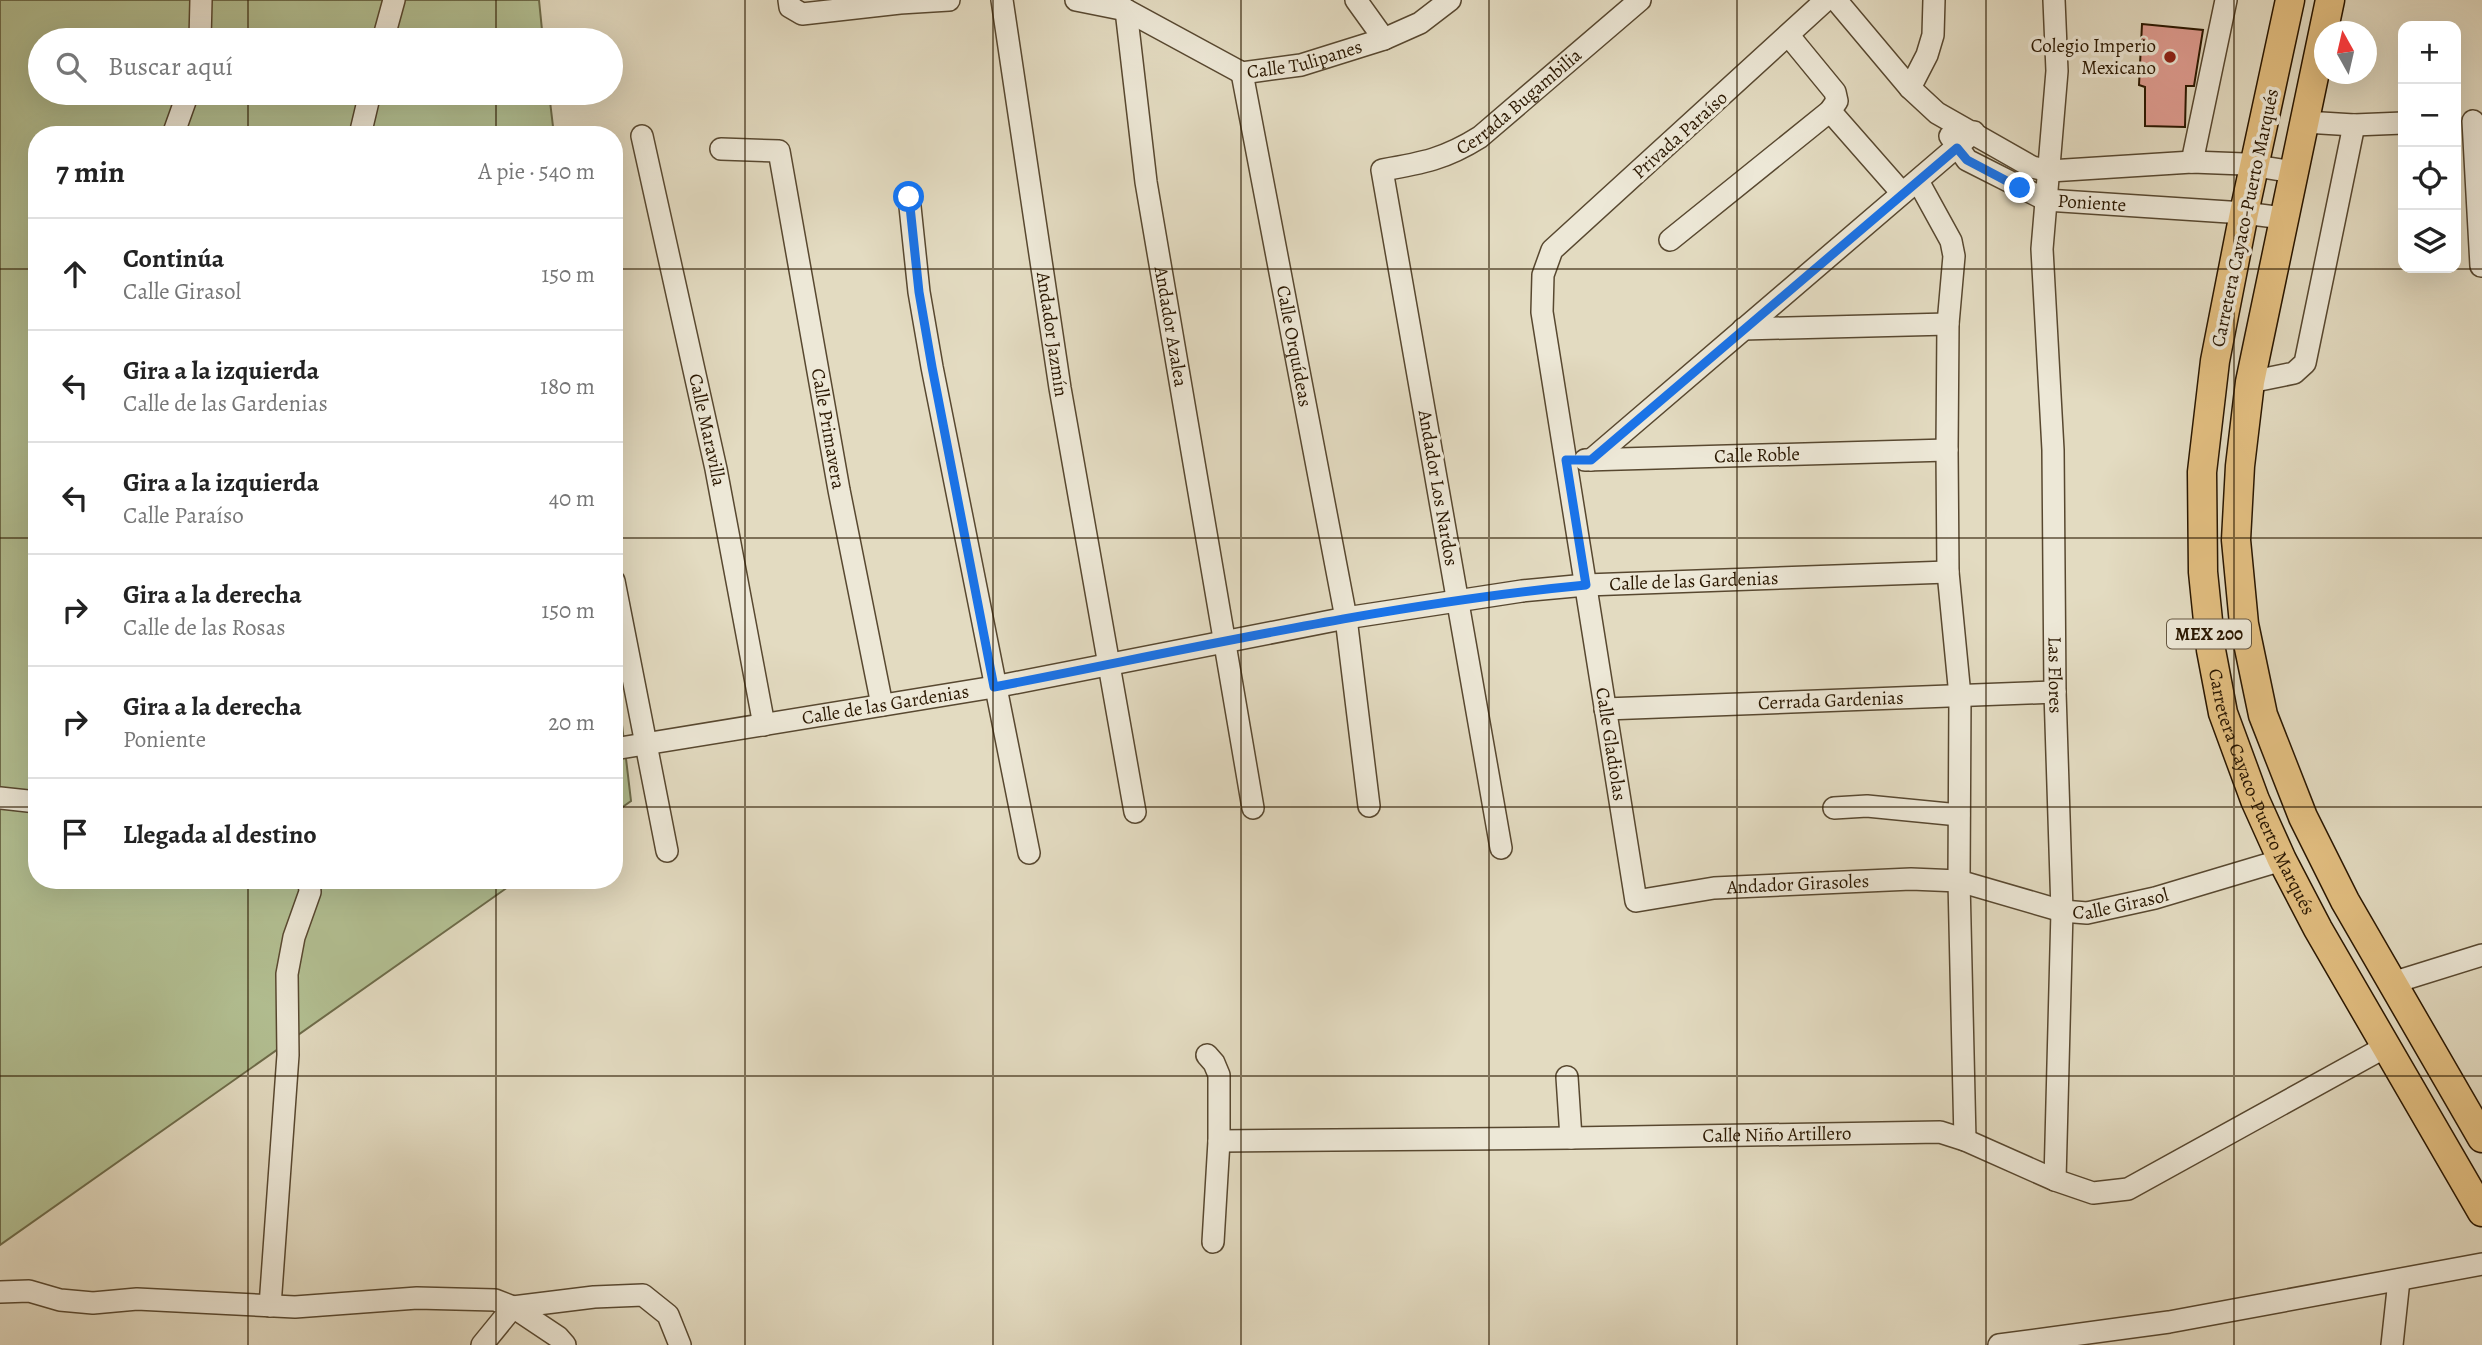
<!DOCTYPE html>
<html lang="es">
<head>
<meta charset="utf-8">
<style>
	body { margin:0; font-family:Alegreya,serif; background:#f2f2f2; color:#222 }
	.controls { position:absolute; right:21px; top:21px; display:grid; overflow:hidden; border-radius:14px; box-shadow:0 7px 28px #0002 }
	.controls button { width:63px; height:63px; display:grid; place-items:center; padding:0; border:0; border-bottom:2px solid #e0e0e0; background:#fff; color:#222; font:35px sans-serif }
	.compass { position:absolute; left:2314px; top:21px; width:63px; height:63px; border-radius:50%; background:#fff; box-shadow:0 7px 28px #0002; rotate:352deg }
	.stop { position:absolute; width:21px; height:21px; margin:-16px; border:5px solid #1a73e8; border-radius:50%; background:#fff }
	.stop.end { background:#1a73e8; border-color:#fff; box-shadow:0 2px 7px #0008 }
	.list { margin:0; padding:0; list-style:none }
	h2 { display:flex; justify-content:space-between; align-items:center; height:91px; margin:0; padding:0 28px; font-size:30px }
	h2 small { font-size:23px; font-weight:400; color:#767676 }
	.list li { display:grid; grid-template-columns:46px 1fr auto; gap:21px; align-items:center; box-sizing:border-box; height:112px; padding:0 28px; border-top:2px solid #e0e0e0 }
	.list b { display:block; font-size:26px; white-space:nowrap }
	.list p { margin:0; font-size:23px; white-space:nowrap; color:#767676 }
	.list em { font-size:23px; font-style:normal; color:#767676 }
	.icon { flex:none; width:38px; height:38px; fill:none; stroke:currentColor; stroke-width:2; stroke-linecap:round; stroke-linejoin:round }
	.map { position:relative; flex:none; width:2482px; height:1345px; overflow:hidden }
	.search { position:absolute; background:#fff; box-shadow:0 7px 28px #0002; left:28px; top:28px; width:595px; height:77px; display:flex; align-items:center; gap:18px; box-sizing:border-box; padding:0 24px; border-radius:38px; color:#767676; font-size:26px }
	.panel { position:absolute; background:#fff; box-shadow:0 7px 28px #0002; left:28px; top:126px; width:595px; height:763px; border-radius:28px }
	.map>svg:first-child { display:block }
	.green { fill:#b3c093; stroke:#6e6c4a; stroke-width:2 }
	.building { fill:#e09d92; stroke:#2a1700; stroke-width:2 }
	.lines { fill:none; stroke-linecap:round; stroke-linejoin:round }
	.minor-casing { stroke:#584830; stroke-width:24 }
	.major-casing { stroke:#2a1700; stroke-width:31 }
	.minor { stroke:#ede8d7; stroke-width:21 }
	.major { stroke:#e2be80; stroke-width:28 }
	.route { stroke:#1a73e8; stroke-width:9 }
	.grid { fill:none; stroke:#2a1700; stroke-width:2; stroke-opacity:0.55 }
	.poi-dot { fill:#8f2418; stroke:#ede8d7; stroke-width:2.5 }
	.labels { text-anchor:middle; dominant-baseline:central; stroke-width:7; stroke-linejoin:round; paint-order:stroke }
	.shield { fill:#ede8d7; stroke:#645640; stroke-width:2 }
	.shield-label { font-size:18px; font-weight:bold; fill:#2a1700 }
	.poi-label { font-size:19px; fill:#2a1700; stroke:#ede8d7; text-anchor:end }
	.street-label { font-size:19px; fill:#2a1700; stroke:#ede8d7 }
</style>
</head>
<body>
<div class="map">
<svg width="2482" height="1345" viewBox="0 0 2482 1345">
	<rect width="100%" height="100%" fill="#e3dbc1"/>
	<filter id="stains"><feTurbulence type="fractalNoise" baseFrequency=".00286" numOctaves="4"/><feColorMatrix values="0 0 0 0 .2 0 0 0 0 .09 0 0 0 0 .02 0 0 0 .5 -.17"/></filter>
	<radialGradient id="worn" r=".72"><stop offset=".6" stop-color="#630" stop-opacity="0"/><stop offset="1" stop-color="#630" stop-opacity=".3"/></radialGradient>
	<g class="green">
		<polygon points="0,0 539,0 543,40 40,40 40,93 549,93 554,135 37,135 37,880 518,880 0,1245"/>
		<polygon points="614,657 631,801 614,813"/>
	</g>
	<polygon class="building" points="2142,24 2203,30 2194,86 2186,86 2185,127 2145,126 2145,87 2139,85"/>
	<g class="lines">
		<g class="minor-casing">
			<g id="minor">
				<polyline points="789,0 790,7 802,14 900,3 949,0"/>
				<path id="s1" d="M1002,0L1060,388L1135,812"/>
				<path id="s2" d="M1076,0L1126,10L1242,73L1301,65L1384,39L1420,23L1450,0"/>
				<polyline points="1356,0 1384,39"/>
				<path id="s3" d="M1826,0L1552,250L1543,275L1542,312L1636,901L1714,888L1911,879L1959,881L2062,911L2087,913L2155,898L2282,860"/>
				<polyline points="1836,0 1910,88 1937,113 2032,167 2050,171 2192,162 2244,164 2293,172"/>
				<path id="s4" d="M2054,0L2057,71L2042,249L2053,450L2055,692L2062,911L2055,1180"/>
				<path id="s5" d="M1126,10L1146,182L1253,808"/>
				<polyline points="200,40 201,0"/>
				<polyline points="383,40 394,0"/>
				<path id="s6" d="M1242,73L1346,618L1369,806"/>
				<polyline points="1910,88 1927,55 1933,35 1934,0"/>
				<polyline points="1830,111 1902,193"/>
				<polyline points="2473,121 2481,266"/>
				<polyline points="2305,122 2354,125 2403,123"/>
				<polyline points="173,135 188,93"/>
				<polyline points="360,135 370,93"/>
				<path id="s7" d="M642,136L716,469L764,725"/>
				<path id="s8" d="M1950,136L1967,160L2046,200L2244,213L2283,218"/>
				<path id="s9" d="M721,149L779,151L839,490L882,705"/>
				<polyline points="2192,162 2226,0"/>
				<polyline points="1918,181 1951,241 1954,256 1948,324 1947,450 1948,572 1960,696 1959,881 1965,1140"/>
				<polyline points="909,197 919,292 932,367 1029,853"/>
				<polyline points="1670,240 1830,111 1837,101 1835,92 1789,36"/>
				<polyline points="1743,329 1948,324"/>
				<polyline points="2250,382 2294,373 2305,363 2354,125"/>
				<path id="s10" d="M1585,460L1947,450"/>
				<polyline points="1591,460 1974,132"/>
				<polyline points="614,581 667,851"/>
				<path id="s11" d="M1605,709L2055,692"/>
				<path id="s12" d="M614,749L994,687L1346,618L1522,591L1586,585L1948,572"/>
				<polyline points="0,798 37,802"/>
				<polyline points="1834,808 1867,806 1959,815"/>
				<path id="s13" d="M1501,848L1382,170C1423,163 1445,159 1480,137L1640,0"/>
				<polyline points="2392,983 2482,955"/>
				<polyline points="1207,1055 1214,1063 1219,1075 1219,1141 1213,1242"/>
				<polyline points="1567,1077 1571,1138"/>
				<path id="s14" d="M1219,1141L1571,1138L1940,1132L1965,1140L2055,1180L2093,1193L2128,1189L2387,1046"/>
				<polyline points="0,1292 29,1291 60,1300 93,1303 137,1299 295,1307 417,1298 495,1300 513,1307 558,1337 565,1345"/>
				<polyline points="270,1306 288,1055 287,974 294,937 310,892 309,880"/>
				<polyline points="482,1345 513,1307 594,1297 643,1295 668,1315 680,1345"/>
				<polyline points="1999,1345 2169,1322 2482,1264"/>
				<polyline points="2392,1345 2399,1280"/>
			</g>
		</g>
		<g class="major-casing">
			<g id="major">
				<path id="s15" d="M2290,0L2244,213L2215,361L2202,472L2203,572L2211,650L2223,713L2255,800L2282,860L2318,929L2482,1212"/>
				<polyline points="2330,0 2250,382 2240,466 2236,540 2244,624 2263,715 2303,817 2345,901 2482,1138"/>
			</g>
		</g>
		<use href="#minor" class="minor"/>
		<use href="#major" class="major"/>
	</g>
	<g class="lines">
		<path class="route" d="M909,197L919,292L932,367L994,687C1191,649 1386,604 1586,585L1566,460H1591L1957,148L1967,160L2020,188"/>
	</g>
	<path class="grid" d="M248,0V40M496,0V40M745,0V1345M993,0V1345M1241,0V1345M1489,0V1345M1737,0V1345M1986,0V1345M2234,0V1345M248,93V135M496,93V135M0,269H37M614,269H2482M0,538H37M614,538H2482M0,807H37M614,807H2482M248,880V1345M496,880V1345M0,1076H2482"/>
	<circle class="poi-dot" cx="2170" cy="57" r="7"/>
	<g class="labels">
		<rect class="shield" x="2167" y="619.5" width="84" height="29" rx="5"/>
		<g class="shield-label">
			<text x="2209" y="634">MEX 200</text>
		</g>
		<g class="poi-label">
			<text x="2156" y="46">Colegio Imperio<tspan x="2156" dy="22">Mexicano</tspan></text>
		</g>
		<g class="street-label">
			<text stroke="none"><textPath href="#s2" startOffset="247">Calle Tulipanes</textPath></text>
			<text stroke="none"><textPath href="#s13" startOffset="845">Cerrada Bugambilia</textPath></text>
			<text transform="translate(1680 135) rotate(-42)">Privada Paraíso</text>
			<text stroke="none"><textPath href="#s8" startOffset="164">Poniente</textPath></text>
			<text transform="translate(2245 218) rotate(-78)">Carretera Cayaco-Puerto Marqués</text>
			<text stroke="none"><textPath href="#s5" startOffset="320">Andador Azalea</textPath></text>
			<text stroke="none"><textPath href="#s1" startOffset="338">Andador Jazmín</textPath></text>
			<text stroke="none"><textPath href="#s6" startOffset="278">Calle Orquídeas</textPath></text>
			<text stroke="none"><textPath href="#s7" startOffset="301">Calle Maravilla</textPath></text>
			<text stroke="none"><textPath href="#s9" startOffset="340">Calle Primavera</textPath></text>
			<text stroke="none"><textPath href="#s10" startOffset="172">Calle Roble</textPath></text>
			<text transform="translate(1438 488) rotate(80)">Andador Los Nardos</text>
			<text stroke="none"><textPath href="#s12" startOffset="1094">Calle de las Gardenias</textPath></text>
			<text stroke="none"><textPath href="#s4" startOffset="676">Las Flores</textPath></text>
			<text stroke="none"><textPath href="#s11" startOffset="226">Cerrada Gardenias</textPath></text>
			<text stroke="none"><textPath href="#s12" startOffset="275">Calle de las Gardenias</textPath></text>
			<text stroke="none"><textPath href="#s3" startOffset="872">Calle Gladiolas</textPath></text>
			<text stroke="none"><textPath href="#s15" startOffset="810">Carretera Cayaco-Puerto Marqués</textPath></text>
			<text stroke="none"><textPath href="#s3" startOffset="1194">Andador Girasoles</textPath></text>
			<text stroke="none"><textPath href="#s3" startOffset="1522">Calle Girasol</textPath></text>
			<text stroke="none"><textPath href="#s14" startOffset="558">Calle Niño Artillero</textPath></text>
		</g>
	</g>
	<rect width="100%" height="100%" filter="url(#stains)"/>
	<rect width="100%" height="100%" fill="url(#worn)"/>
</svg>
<div class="controls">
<button>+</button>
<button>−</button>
<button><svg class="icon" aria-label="locate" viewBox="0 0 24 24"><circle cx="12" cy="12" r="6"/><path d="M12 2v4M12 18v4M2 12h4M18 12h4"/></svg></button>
<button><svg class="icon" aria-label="layers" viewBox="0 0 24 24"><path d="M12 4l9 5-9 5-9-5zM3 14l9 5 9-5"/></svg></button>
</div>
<svg class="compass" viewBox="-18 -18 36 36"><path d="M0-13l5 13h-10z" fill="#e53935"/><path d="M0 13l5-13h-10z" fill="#767676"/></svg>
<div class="stop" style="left:909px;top:197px"></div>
<div class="stop end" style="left:2020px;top:188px"></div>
<div class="search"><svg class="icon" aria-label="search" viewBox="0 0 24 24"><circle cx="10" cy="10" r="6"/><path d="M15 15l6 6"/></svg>Buscar aquí</div>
<section class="panel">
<h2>7 min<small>A pie · 540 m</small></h2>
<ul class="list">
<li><svg class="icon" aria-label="ahead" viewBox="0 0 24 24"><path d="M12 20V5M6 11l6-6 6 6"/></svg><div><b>Continúa</b><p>Calle Girasol</p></div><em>150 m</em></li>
<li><svg class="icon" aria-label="left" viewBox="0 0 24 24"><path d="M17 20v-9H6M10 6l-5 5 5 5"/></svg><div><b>Gira a la izquierda</b><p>Calle de las Gardenias</p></div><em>180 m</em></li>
<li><svg class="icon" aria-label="left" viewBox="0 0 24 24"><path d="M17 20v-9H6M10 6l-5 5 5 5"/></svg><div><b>Gira a la izquierda</b><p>Calle Paraíso</p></div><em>40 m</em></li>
<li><svg class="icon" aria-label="right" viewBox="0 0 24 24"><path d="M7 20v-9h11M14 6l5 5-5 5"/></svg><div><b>Gira a la derecha</b><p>Calle de las Rosas</p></div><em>150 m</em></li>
<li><svg class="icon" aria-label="right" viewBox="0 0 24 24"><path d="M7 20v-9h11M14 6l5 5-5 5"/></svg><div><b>Gira a la derecha</b><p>Poniente</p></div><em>20 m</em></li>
<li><svg class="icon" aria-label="arrive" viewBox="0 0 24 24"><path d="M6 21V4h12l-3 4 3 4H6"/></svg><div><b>Llegada al destino</b></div></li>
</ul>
</section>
</div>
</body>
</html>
